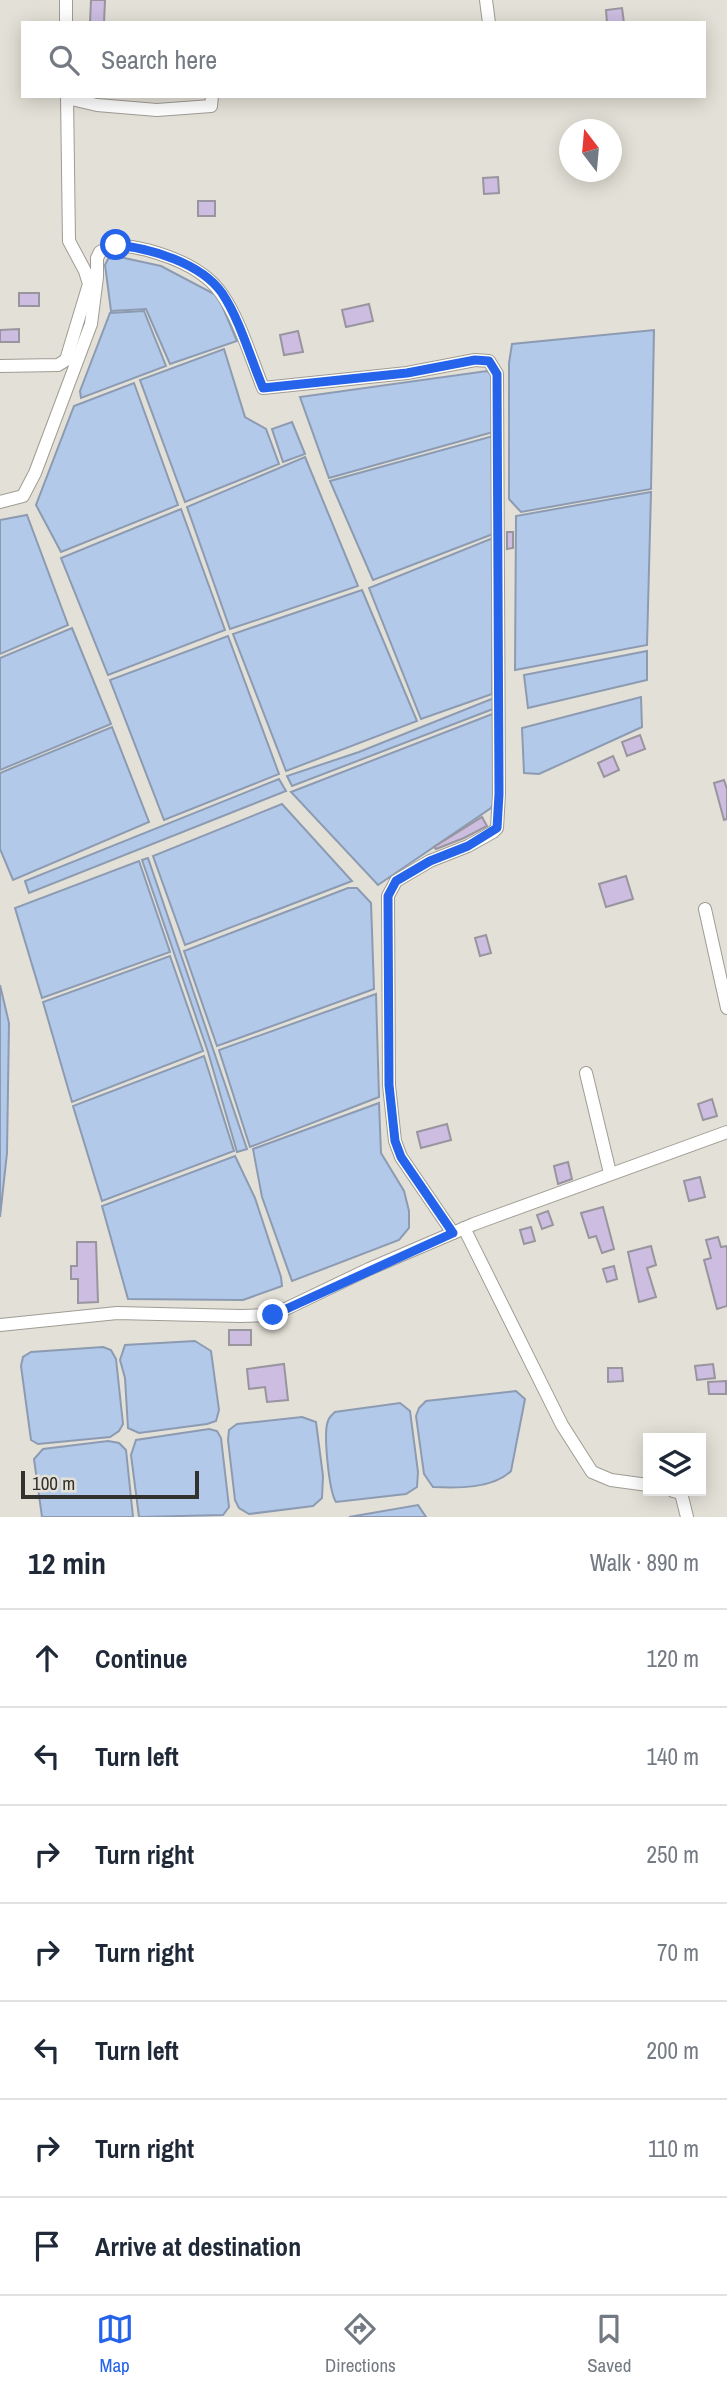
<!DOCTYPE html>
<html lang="en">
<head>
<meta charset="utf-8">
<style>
	body { margin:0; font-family:"Archivo Narrow",sans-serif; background:#f6f6f7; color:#1f2937 }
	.controls { position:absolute; right:21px; bottom:21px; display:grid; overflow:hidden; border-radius:0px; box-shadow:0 4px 18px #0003 }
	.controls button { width:63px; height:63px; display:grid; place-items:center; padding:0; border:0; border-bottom:2px solid #e0e1e3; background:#fff; color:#1f2937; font:35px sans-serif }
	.compass { position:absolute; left:559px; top:119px; width:63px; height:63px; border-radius:50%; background:#fff; box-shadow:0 4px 18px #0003; rotate:344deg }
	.scale { position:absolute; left:21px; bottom:18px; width:178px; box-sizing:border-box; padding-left:7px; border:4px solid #32312d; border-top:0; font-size:19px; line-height:24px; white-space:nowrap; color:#32312d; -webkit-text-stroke:5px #e3e0d7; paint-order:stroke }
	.stop { position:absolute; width:21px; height:21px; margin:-16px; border:5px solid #2563eb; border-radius:50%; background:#fff }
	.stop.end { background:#2563eb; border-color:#fff; box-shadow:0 2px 7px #0008 }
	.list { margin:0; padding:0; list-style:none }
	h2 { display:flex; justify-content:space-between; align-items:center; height:91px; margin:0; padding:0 28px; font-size:30px }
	h2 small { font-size:23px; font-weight:400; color:#747a83 }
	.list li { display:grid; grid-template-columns:46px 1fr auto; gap:21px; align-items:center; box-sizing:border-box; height:98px; padding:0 28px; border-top:2px solid #e0e1e3 }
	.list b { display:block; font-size:26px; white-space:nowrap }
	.list em { font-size:23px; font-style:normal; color:#747a83 }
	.icon { flex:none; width:38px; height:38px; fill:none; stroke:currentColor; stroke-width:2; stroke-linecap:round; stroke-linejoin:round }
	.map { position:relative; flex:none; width:727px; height:1517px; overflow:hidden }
	.search { position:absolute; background:#fff; box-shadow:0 4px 18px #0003; left:21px; right:21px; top:21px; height:77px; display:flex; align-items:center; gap:18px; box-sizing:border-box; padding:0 24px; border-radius:0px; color:#747a83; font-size:26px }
	.sheet { height:777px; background:#fff }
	nav { display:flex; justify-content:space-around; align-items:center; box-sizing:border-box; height:98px; border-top:2px solid #e0e1e3; background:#fff; font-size:19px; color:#747a83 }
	nav a { display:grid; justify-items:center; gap:4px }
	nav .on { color:#2563eb }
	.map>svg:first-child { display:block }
	.water { fill:#b3c9ea; stroke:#8c9bb1; stroke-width:2 }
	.building { fill:#ccbde1; stroke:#98959e; stroke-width:2 }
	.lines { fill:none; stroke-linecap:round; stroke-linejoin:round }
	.minor-casing { stroke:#9f9c93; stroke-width:14 }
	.minor { stroke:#fff; stroke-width:12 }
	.route { stroke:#2563eb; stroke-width:9 }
</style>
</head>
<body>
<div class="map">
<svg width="727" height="1517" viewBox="0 0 727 1517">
	<rect width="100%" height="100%" fill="#e3e0d7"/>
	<g class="water">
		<polygon points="115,256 161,266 218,296 237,341 170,364 146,309 111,311 105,265 108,259"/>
		<polygon points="144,311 166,366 81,398 80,391 110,313"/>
		<polygon points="654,330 651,489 521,512 509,499 509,363 512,344"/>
		<polygon points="224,349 245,417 266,429 279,464 185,502 140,380"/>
		<polygon points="487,371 493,376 493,432 329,478 300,397"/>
		<polygon points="134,383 178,505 61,552 36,505 74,406"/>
		<polygon points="292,422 305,454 283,462 272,429"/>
		<polygon points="493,436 493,534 373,580 330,481"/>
		<polygon points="305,457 358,586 230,629 187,507"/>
		<polygon points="651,492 647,645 515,670 516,516"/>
		<polygon points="181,509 225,630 108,675 61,558"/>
		<polygon points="27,515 68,625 0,654 0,520"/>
		<polygon points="493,538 492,694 421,719 369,588"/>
		<polygon points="362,590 417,721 286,771 233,634"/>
		<polygon points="72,628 111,724 0,770 0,658"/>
		<polygon points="228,636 279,774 164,820 110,680"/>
		<polygon points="647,651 647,680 528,708 524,675"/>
		<polygon points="641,697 642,727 539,774 524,773 522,728"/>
		<polygon points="494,698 493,709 292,786 287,776 359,752"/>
		<polygon points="495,713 497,796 491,808 378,885 291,792"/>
		<polygon points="112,727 149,822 13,880 0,849 0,773"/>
		<polygon points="279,779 286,791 29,893 25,881"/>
		<polygon points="282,804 352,881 185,945 153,856"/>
		<polygon points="148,858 247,1149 237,1152 208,1052 142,860"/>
		<polygon points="139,861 170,952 42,998 15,908"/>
		<polygon points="348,888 357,888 371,903 374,989 217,1046 184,951"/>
		<polygon points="170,956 203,1051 72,1102 43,1002"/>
		<polygon points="0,985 9,1023 7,1153 0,1217"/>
		<polygon points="376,994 379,1097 250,1147 219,1050"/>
		<polygon points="204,1056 234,1151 102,1201 73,1106"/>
		<polygon points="379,1103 381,1153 404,1191 409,1211 409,1228 399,1240 292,1281 262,1197 253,1149"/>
		<polygon points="235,1156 255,1198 281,1277 282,1286 243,1300 128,1299 102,1206"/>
		<polygon points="195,1341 211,1351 219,1410 216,1421 207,1424 139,1433 128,1428 125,1378 120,1360 125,1345"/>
		<polygon points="103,1347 111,1350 116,1359 123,1424 119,1431 110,1437 38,1444 31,1440 21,1366 23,1357 31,1352"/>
		<path d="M516,1391L525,1399L511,1471C493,1489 457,1488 433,1487L424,1474L416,1416L419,1408L426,1401Z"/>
		<path d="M400,1403L410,1411L418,1472L417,1487L406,1494L336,1502C329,1491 323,1433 328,1421C329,1417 332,1415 335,1412Z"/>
		<polygon points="302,1417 316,1422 323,1476 322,1498 313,1506 249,1514 239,1508 235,1500 228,1440 229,1430 237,1424"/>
		<polygon points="209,1429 217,1431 221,1438 229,1507 223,1515 139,1517 131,1455 136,1440"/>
		<polygon points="108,1441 119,1443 126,1450 133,1517 42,1517 34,1459 43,1449"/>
		<polygon points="418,1505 426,1517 349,1517"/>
	</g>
	<g class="building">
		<polygon points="91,0 105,0 104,23 90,23"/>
		<polygon points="622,8 624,23 607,23 606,10"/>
		<polygon points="498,177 499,193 484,194 483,178"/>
		<rect x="198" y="201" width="17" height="15"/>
		<rect x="19" y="293" width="20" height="13"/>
		<polygon points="369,304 373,321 346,327 342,310"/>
		<polygon points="19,329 19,342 0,342 0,330"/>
		<polygon points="298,331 303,352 284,355 280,335"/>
		<polygon points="507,532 513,532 513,548 507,549"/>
		<polygon points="640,735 645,749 627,756 622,742"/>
		<polygon points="613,756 619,770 604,777 598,763"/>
		<polygon points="724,780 727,789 727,819 724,820 714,783"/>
		<polygon points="482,817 487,826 464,838 436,849 434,847"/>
		<polygon points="626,876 633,899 606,907 599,884"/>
		<polygon points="486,935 491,953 480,956 475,938"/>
		<polygon points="712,1099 717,1116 703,1120 698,1104"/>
		<polygon points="447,1124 451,1140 421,1148 417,1132"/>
		<polygon points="568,1162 572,1179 558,1184 554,1166"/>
		<polygon points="700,1177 705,1197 689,1201 684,1181"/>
		<polygon points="603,1207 614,1249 602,1253 596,1236 589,1238 581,1213"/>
		<polygon points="548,1211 553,1225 542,1229 537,1215"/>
		<polygon points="531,1227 535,1241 524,1244 520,1230"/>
		<polygon points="718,1237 721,1247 727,1246 727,1306 717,1309 704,1260 711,1258 706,1240"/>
		<polygon points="77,1242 96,1242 98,1302 78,1303 78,1279 71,1279 71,1266 77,1266"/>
		<polygon points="651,1246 656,1265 647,1268 656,1297 639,1302 628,1252"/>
		<polygon points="614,1266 617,1279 607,1282 603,1269"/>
		<rect x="229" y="1330" width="22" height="15"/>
		<polygon points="284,1364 288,1400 267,1402 265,1387 249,1389 247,1369"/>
		<polygon points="713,1364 715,1378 697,1380 695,1366"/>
		<polygon points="608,1368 622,1368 623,1381 608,1382"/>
		<polygon points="726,1381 726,1394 709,1394 708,1382"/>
	</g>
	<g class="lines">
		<g class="minor-casing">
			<g id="minor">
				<polyline points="66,0 66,23"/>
				<polyline points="486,0 489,23"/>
				<polyline points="67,98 97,105 157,110 211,106 212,96"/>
				<polyline points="0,366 58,365 66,360 89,284 85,271 69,241 67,96"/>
				<path d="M0,502L23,496L35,473L91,324L97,277V258L100,252C116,243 130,246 147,250C173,257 205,270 221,293C239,318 251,358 263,388L407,373L475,360L489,361L497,374L499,794L497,828L493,832L468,846L430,861L396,881L388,896L389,1085L395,1141L401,1157L453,1233"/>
				<polyline points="705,909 727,1008"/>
				<polyline points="586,1073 610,1173"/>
				<polyline points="464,1228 562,1425 592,1472 611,1480 648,1485"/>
				<polyline points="0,1325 117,1313 241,1316 273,1315 369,1269 474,1224 727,1132"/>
				<polyline points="673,1491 681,1493 687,1517"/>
			</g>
		</g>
		<use href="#minor" class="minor"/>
	</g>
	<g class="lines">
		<path class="route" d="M116,245C150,248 201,263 222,293C240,320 250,357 263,388L407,373L475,360L489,361L497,374L499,794L497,828L468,846L430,861L396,881L388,896L389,1085L395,1141L401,1157L453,1233L273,1315"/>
	</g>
</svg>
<div class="controls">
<button><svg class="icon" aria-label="layers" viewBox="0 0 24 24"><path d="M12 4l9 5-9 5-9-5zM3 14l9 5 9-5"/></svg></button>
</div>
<svg class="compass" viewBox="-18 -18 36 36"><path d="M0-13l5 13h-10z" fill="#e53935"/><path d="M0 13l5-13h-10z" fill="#747a83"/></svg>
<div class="scale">100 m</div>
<div class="stop" style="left:116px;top:245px"></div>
<div class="stop end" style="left:273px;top:1315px"></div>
<div class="search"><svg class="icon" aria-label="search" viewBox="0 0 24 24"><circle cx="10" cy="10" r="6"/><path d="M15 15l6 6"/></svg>Search here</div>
</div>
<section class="sheet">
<h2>12 min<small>Walk · 890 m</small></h2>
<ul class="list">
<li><svg class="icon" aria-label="ahead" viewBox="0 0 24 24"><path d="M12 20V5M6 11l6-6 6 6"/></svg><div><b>Continue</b></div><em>120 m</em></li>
<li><svg class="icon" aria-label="left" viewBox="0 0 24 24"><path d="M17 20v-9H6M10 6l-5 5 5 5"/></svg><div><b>Turn left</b></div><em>140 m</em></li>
<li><svg class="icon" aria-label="right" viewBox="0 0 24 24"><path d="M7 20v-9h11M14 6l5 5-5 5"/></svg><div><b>Turn right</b></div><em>250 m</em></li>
<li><svg class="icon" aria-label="right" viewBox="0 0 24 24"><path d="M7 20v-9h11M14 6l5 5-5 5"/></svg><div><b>Turn right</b></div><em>70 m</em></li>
<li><svg class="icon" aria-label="left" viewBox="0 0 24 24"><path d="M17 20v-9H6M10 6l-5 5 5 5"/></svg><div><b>Turn left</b></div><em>200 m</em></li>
<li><svg class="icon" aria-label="right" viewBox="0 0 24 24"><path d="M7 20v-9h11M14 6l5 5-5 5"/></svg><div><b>Turn right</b></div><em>110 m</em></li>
<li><svg class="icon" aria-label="arrive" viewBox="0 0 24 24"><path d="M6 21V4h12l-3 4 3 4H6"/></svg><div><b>Arrive at destination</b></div></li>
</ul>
</section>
<nav>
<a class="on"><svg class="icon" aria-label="map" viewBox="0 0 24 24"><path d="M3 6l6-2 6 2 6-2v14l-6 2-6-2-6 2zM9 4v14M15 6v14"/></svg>Map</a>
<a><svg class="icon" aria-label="directions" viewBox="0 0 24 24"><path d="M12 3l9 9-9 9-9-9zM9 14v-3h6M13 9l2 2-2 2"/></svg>Directions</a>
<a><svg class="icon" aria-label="saved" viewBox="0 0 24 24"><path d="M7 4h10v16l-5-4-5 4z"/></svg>Saved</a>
</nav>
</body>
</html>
